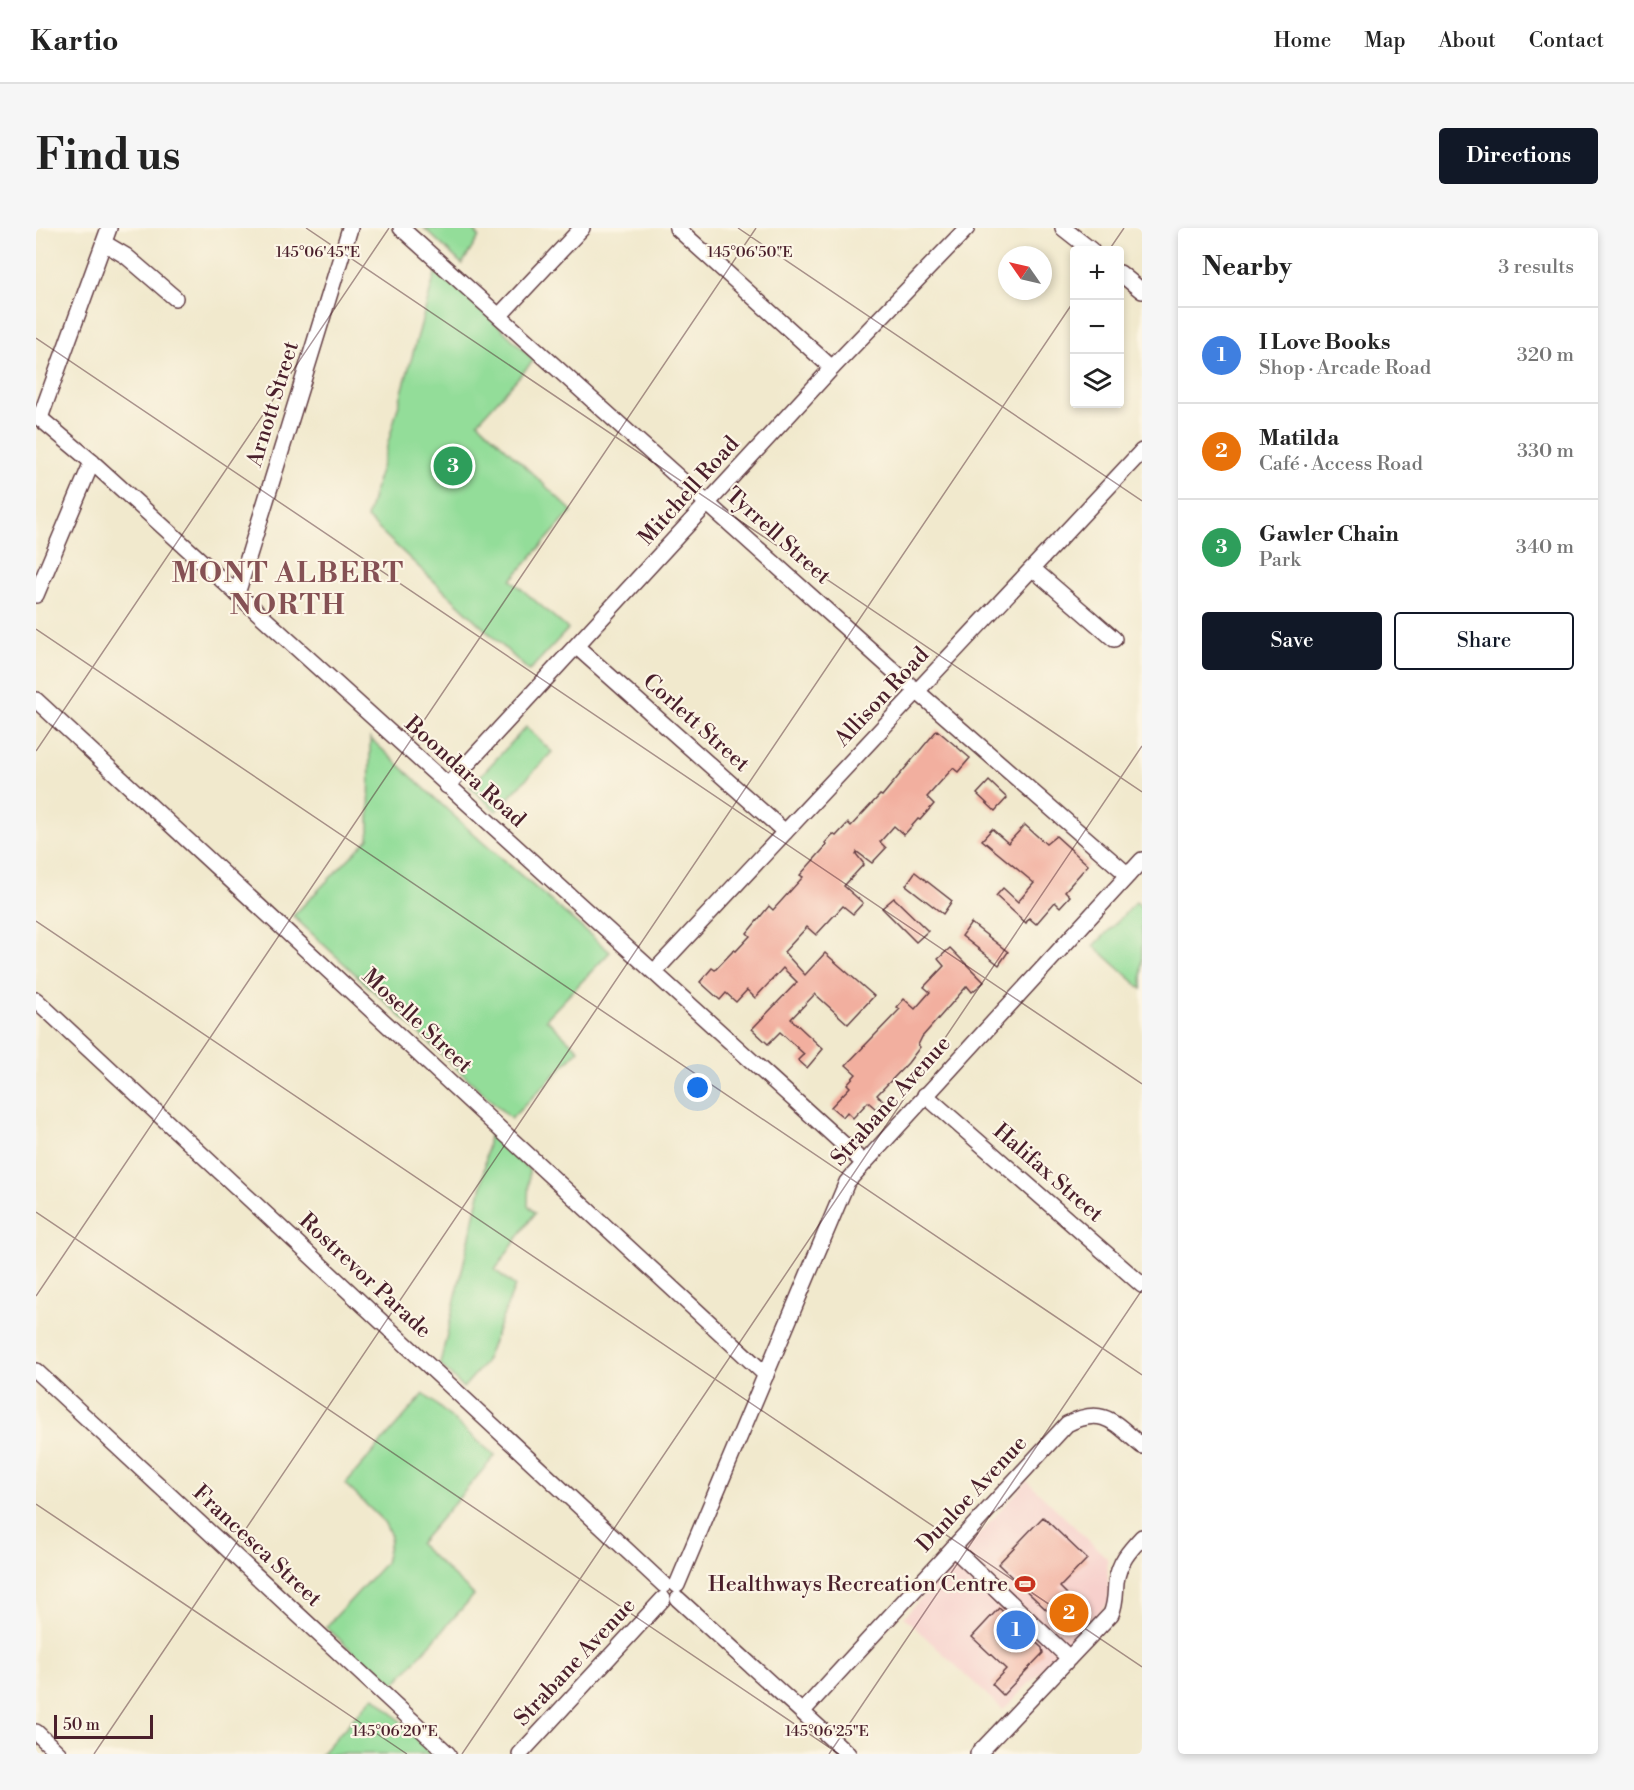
<!DOCTYPE html>
<html lang="en">
<head>
<meta charset="utf-8">
<style>
	body { margin:0; font-family:"Libre Bodoni",serif; background:#f6f6f6; color:#222 }
	.controls { position:absolute; right:18px; top:18px; display:grid; overflow:hidden; border-radius:6px; box-shadow:0 3px 9px #0003 }
	.controls button { width:54px; height:54px; display:grid; place-items:center; padding:0; border:0; border-bottom:2px solid #e0e0e0; background:#fff; color:#222; font:30px sans-serif }
	.compass { position:absolute; left:962px; top:18px; width:54px; height:54px; border-radius:50%; background:#fff; box-shadow:0 3px 9px #0003; rotate:304deg }
	.scale { position:absolute; left:18px; bottom:15px; width:99px; box-sizing:border-box; padding-left:6px; border:3px solid #4a1f2b; border-top:0; font-size:16px; line-height:21px; white-space:nowrap; color:#4a1f2b; -webkit-text-stroke:4px #fcf5e5; paint-order:stroke }
	.you { position:absolute; left:662px; top:860px; width:21px; height:21px; margin:-15px; border:4px solid #fff; border-radius:50%; background:#1a73e8; box-shadow:0 0 0 9px #1a73e833 }
	.badge { display:grid; place-items:center; width:39px; height:39px; border-radius:50%; background:#111827; color:#fff; font-size:20px; font-weight:700 }
	.pin { position:absolute; translate:-50% -50%; border:3px solid #fff; box-shadow:0 2px 6px #0006 }
	.list { margin:0; padding:0; list-style:none }
	h2 { display:flex; justify-content:space-between; align-items:center; height:78px; margin:0; padding:0 24px; font-size:26px }
	h2 small { font-size:20px; font-weight:400; color:#767676 }
	.list li { display:grid; grid-template-columns:39px 1fr auto; gap:18px; align-items:center; box-sizing:border-box; height:96px; padding:0 24px; border-top:2px solid #e0e0e0 }
	.list b { display:block; font-size:22px; white-space:nowrap }
	.list p { margin:0; font-size:20px; white-space:nowrap; color:#767676 }
	.list em { font-size:20px; font-style:normal; color:#767676 }
	.actions { display:flex; gap:12px; padding:18px 24px }
	.actions a { flex:1; padding:14px 0; border:2px solid #111827; border-radius:6px; text-align:center; font-size:21px; color:#111827 }
	.actions .main { background:#111827; color:#fff }
	.icon { flex:none; width:33px; height:33px; fill:none; stroke:currentColor; stroke-width:2; stroke-linecap:round; stroke-linejoin:round }
	.map { position:relative; flex:none; width:1106px; height:1526px; overflow:hidden; border-radius:6px }
	header { display:flex; align-items:center; gap:36px; box-sizing:border-box; height:84px; padding:0 30px; background:#fff; border-bottom:2px solid #e0e0e0 }
	header strong { font-size:28px }
	nav { display:flex; gap:33px; margin-inline-start:auto; font-size:21px }
	.intro { display:flex; align-items:center; justify-content:space-between; box-sizing:border-box; height:144px; padding:0 36px }
	h1 { margin:0; font-size:42px }
	.button { padding:15px 27px; border-radius:6px; background:#111827; color:#fff; font-size:21px; font-weight:700 }
	main { display:flex; gap:36px; padding:0 36px }
	aside { flex:1; background:#fff; border-radius:6px; box-shadow:0 3px 9px #0003 }
	.map>svg:first-child { display:block }
	.built { fill:#f7d0cc }
	.green { fill:#93dd99; stroke:#6e7e62; stroke-width:1.5 }
	.building { fill:#f2af9f }
	.lines { fill:none; stroke-linecap:round; stroke-linejoin:round }
	.minor-casing { stroke:#633d43; stroke-width:18 }
	.minor { stroke:#fff; stroke-width:15 }
	.ticks { fill:none; stroke:#4a1f2b; stroke-width:1.5; stroke-opacity:0.45 }
	.labels { text-anchor:middle; dominant-baseline:central; stroke-width:4.5; stroke-linejoin:round; paint-order:stroke }
	.street-label { font-size:22px; fill:#4a1f2b; stroke:#fcf5e5 }
	.poi-label { font-size:22px; fill:#4a1f2b; stroke:#fcf5e5; text-anchor:end }
	.district-label { font-size:28px; font-weight:bold; letter-spacing:1.5px; fill:#855154; stroke:#fcf5e5 }
	.ticks-label { font-size:15px; text-anchor:middle; fill:#4a1f2b; stroke:#fcf5e5; stroke-width:4.5; stroke-linejoin:round; paint-order:stroke }
</style>
</head>
<body>
<header>
<strong>Kartio</strong>
<nav><a>Home</a><a>Map</a><a>About</a><a>Contact</a></nav>
</header>
<div class="intro"><h1>Find us</h1><a class="button">Directions</a></div>
<main>
<div class="map">
<svg width="1106" height="1526" viewBox="0 0 1106 1526">
	<rect width="100%" height="100%" fill="#fcf5e5"/>
	<filter id="ink" filterUnits="userSpaceOnUse"><feTurbulence type="fractalNoise" baseFrequency=".0167" numOctaves="2"/><feDisplacementMap in="SourceGraphic" scale="12" xChannelSelector="R" yChannelSelector="G"/><feConvolveMatrix kernelMatrix="1 2 1 2 8 2 1 2 1" color-interpolation-filters="sRGB"/></filter>
	<filter id="wash" filterUnits="userSpaceOnUse"><feTurbulence type="fractalNoise" baseFrequency=".008" numOctaves="4" result="noise"/><feDisplacementMap in="SourceGraphic" scale="24" xChannelSelector="R" yChannelSelector="G"/><feGaussianBlur stdDeviation="1.35" result="paint"/><feColorMatrix in="noise" values="0 0 0 0 0 0 0 0 0 0 0 0 0 0 0 0 0 1.4 0 .05"/><feComposite in="paint" operator="in"/></filter>
	<g filter="url(#wash)">
		<rect width="100%" height="100%" fill="#f1e9cd"/>
		<polygon class="built" points="991,1253 1071,1330 1073,1374 967,1482 868,1389"/>
		<g class="green">
			<polygon points="388,0 437,0 443,9 426,36"/>
			<polygon points="401,39 498,132 442,194 536,283 475,352 532,401 493,443 331,290"/>
			<polygon points="490,499 516,524 460,583 434,559"/>
			<polygon points="334,510 444,612 574,724 510,791 543,822 475,891 257,688 333,610"/>
			<polygon points="1100,674 1106,679 1106,761 1058,718"/>
			<polygon points="453,907 493,941 492,977 499,985 459,1042 479,1058 448,1136 427,1160 404,1136 446,957"/>
			<polygon points="388,1166 459,1228 383,1316 438,1367 356,1459 290,1399 349,1335 355,1308 348,1294 309,1256"/>
			<polygon points="338,1468 399,1526 285,1526"/>
		</g>
		<g id="blocks">
			<g class="building">
				<polygon points="901,502 934,530 922,544 917,540 891,569 898,576 884,592 882,591 868,607 858,598 844,614 850,620 836,635 821,624 820,626 828,636 808,658 827,675 817,686 807,678 780,707 771,699 748,724 769,747 789,725 838,768 812,796 779,766 755,791 787,821 771,840 762,832 768,826 744,804 732,816 716,801 761,754 747,740 719,770 711,762 700,774 690,765 684,772 664,754 676,740 679,742 698,722 700,723 714,708 711,705 733,678 737,682 767,649 764,647 791,617 789,615 797,606 800,608 812,595 815,598 844,567 846,568"/>
				<polygon points="953,553 971,570 959,583 941,566"/>
				<polygon points="989,597 1010,616 1020,608 1052,637 1029,663 1034,668 1024,679 1019,674 1000,696 993,690 990,695 960,668 967,660 982,674 998,655 946,612 956,601 972,615"/>
				<polygon points="879,644 916,673 907,686 870,657"/>
				<polygon points="858,670 892,703 880,714 846,680"/>
				<polygon points="935,695 972,724 963,737 926,708"/>
				<polygon points="914,720 948,754 936,764 931,758 886,809 882,817 884,819 872,835 841,867 847,873 840,881 832,874 817,890 811,884 807,889 795,879 814,859 811,856 820,846 810,837 864,781 861,779 868,771 879,781 894,764 888,759 908,738 902,731"/>
				<polygon points="1007,1289 1051,1331 1024,1359 1048,1383 1034,1397 1030,1398 1018,1386 1017,1388 962,1336"/>
				<polygon points="963,1380 1006,1420 1007,1425 967,1467 956,1456 970,1441 936,1409"/>
			</g>
		</g>
	</g>
	<g filter="url(#ink)">
		<use href="#blocks" fill-opacity="0" stroke="#633d43" stroke-width="1.5"/>
		<g class="lines">
			<g class="minor-casing">
				<g id="minor">
					<polyline points="365,0 869,453 1092,647"/>
					<polyline points="641,0 796,140"/>
					<polyline points="1027,0 1055,22"/>
					<polyline points="68,15 90,28 139,70"/>
					<polyline points="1084,45 1106,63"/>
					<polyline points="464,87 546,0"/>
					<polyline points="0,187 56,234 828,935"/>
					<polyline points="4,190 73,0"/>
					<polyline points="997,341 1078,411"/>
					<polyline points="201,366 314,0"/>
					<polyline points="0,367 56,234"/>
					<polyline points="541,419 749,604"/>
					<polyline points="0,472 730,1147"/>
					<polyline points="411,558 796,140 931,0"/>
					<polyline points="618,744 1106,223"/>
					<polyline points="0,772 628,1357"/>
					<polyline points="889,867 1106,1057"/>
					<polyline points="0,1143 412,1526"/>
					<polyline points="917,1320 1033,1430"/>
					<polyline points="641,1357 811,954 1106,632"/>
					<polyline points="642,1371 812,1526"/>
					<path d="M766,1484L1031,1196C1069,1177 1079,1196 1106,1218"/>
					<polyline points="0,1504 23,1526"/>
					<polyline points="484,1526 627,1371"/>
					<path d="M942,1526L1075,1386C1080,1375 1079,1366 1080,1354C1083,1334 1093,1323 1106,1309"/>
				</g>
			</g>
			<use href="#minor" class="minor"/>
		</g>
	</g>
	<path class="ticks" d="M270,0L1106,564M702,0L1106,273M1073,22L1088,0M0,110L1106,856M0,401L1106,1147M0,523L353,0M0,693L1106,1439M0,984L803,1526M0,1068L720,0M0,1276L371,1526M58,1526L1038,73M426,1526L1106,518M793,1526L1106,1062"/>
	<defs>
		<g id="stadium-bare" transform="scale(1.62)"><path d="M0-5a6.5 5 0 1 0 0 10a6.5 5 0 1 0 0-10ZM-3.5-1.8h7v3.6h-7Z" fill="#c8321e" stroke="#fcf5e5" stroke-width="2.5" paint-order="stroke"/></g>
	</defs>
	<g fill-rule="evenodd">
		<use href="#stadium-bare" x="989" y="1356"/>
	</g>
	<g class="labels">
		<g class="street-label">
			<text transform="translate(237 176) rotate(-73)">Arnott Street</text>
			<text transform="translate(653 263) rotate(-48)">Mitchell Road</text>
			<text transform="translate(742 308) rotate(42)">Tyrrell Street</text>
			<text transform="translate(846 469) rotate(-47)">Allison Road</text>
			<text transform="translate(660 495) rotate(42)">Corlett Street</text>
			<text transform="translate(429 544) rotate(42)">Boondara Road</text>
			<text transform="translate(381 793) rotate(43)">Moselle Street</text>
			<text transform="translate(855 873) rotate(-48)">Strabane Avenue</text>
			<text transform="translate(1012 945) rotate(41)">Halifax Street</text>
			<text transform="translate(329 1048) rotate(43)">Rostrevor Parade</text>
			<text transform="translate(936 1266) rotate(-47)">Dunloe Avenue</text>
			<text transform="translate(221 1318) rotate(43)">Francesca Street</text>
			<text transform="translate(539 1434) rotate(-47)">Strabane Avenue</text>
		</g>
		<g class="poi-label">
			<text x="972" y="1356">Healthways Recreation Centre</text>
		</g>
		<g class="district-label">
			<text x="252" y="345">MONT ALBERT<tspan x="252" dy="32">NORTH</tspan></text>
		</g>
	</g>
	<g class="ticks-label">
		<text x="282" y="29">145°06'45"E</text>
		<text x="714" y="29">145°06'50"E</text>
		<text x="359" y="1508">145°06'20"E</text>
		<text x="791" y="1508">145°06'25"E</text>
	</g>
</svg>
<div class="controls">
<button>+</button>
<button>−</button>
<button><svg class="icon" aria-label="layers" viewBox="0 0 24 24"><path d="M12 4l9 5-9 5-9-5zM3 14l9 5 9-5"/></svg></button>
</div>
<svg class="compass" viewBox="-18 -18 36 36"><path d="M0-13l5 13h-10z" fill="#e53935"/><path d="M0 13l5-13h-10z" fill="#767676"/></svg>
<div class="scale">50 m</div>
<div class="you"></div>
<div class="pin badge" style="left:980px;top:1402px;background:#3f7fe0">1</div>
<div class="pin badge" style="left:1033px;top:1385px;background:#e8710a">2</div>
<div class="pin badge" style="left:417px;top:238px;background:#2e9e5b">3</div>
</div>
<aside>
<h2>Nearby<small>3 results</small></h2>
<ul class="list">
<li><span class="badge" style="background:#3f7fe0">1</span><div><b>I Love Books</b><p>Shop · Arcade Road</p></div><em>320 m</em></li>
<li><span class="badge" style="background:#e8710a">2</span><div><b>Matilda</b><p>Café · Access Road</p></div><em>330 m</em></li>
<li><span class="badge" style="background:#2e9e5b">3</span><div><b>Gawler Chain</b><p>Park</p></div><em>340 m</em></li>
</ul>
<div class="actions"><a class="main">Save</a><a>Share</a></div>
</aside>
</main>
</body>
</html>
